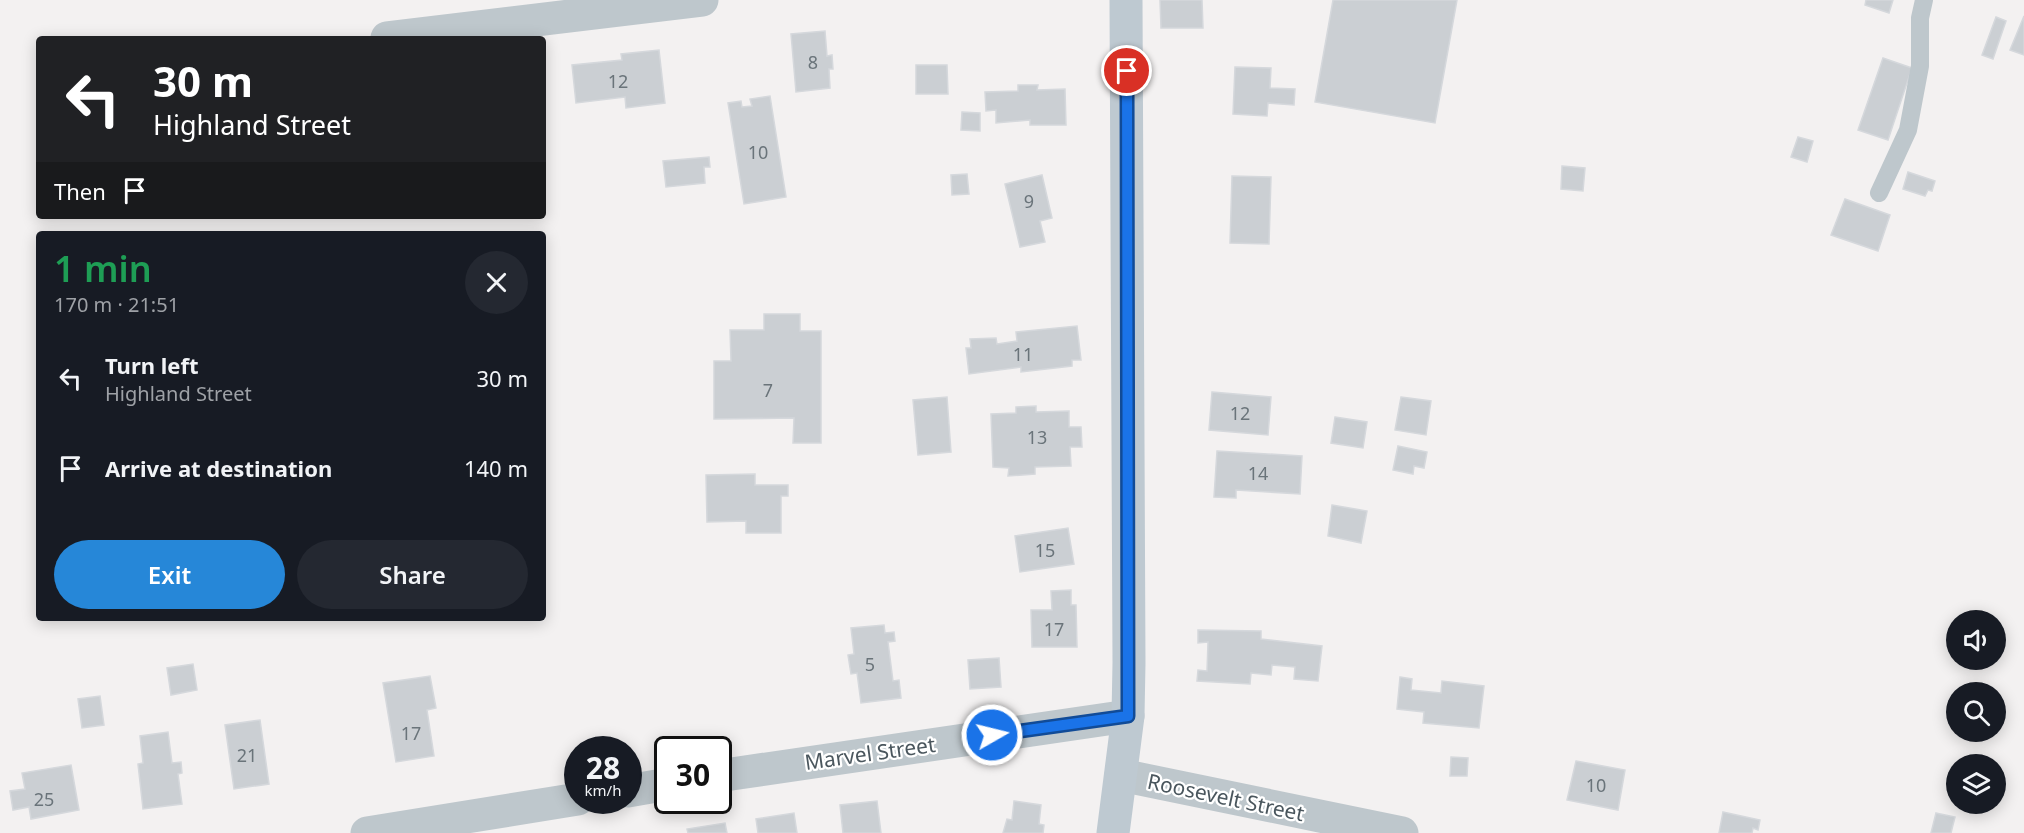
<!DOCTYPE html>
<html lang="en">
<head>
<meta charset="utf-8">
<style>
  :root { --surface:#171b24; --page:#242831; --text:#f1f3f6; --muted:#9ea1a6; --accent:#2687d8 }
  body { margin:0; font-family:"Noto Sans",sans-serif; background:var(--page); color:var(--text); height:100vh; display:flex; flex-direction:column; font-size:22px; white-space:nowrap }
  * { box-sizing:border-box; margin:0 }
  p { font-size:20px; color:var(--muted) }
  .icon { flex:none; width:33px; height:33px; fill:none; stroke:currentColor; stroke-width:2; stroke-linecap:round; stroke-linejoin:round }
  .map { position:relative; flex:1; overflow:hidden }
  .side { position:absolute; left:36px; top:231px; width:510px; height:390px; display:flex; flex-direction:column; background:var(--surface); border-radius:6px; box-shadow:0 3px 15px #0003 }
  .side>* { flex:none }
  .hud { position:absolute; left:36px; top:36px; width:510px; height:183px; border-radius:6px; box-shadow:0 3px 15px #0003; background:#202124; color:#fff; overflow:hidden }
  .tools { position:absolute; left:1946px; top:610px; display:grid; gap:12px }
  .tools a { display:grid; place-items:center; width:60px; height:60px; border-radius:50%; background:var(--surface); box-shadow:0 3px 15px #0003; font-size:30px }
  .speed { position:absolute; left:564px; top:736px; display:flex; gap:12px; font-size:30px; font-weight:700; text-align:center }
  .speed>* { display:grid; place-content:center; width:78px; height:78px; border-radius:50%; background:var(--surface); box-shadow:0 3px 15px #0003; line-height:1 }
  .speed small { font-size:15px; font-weight:400 }
  .speed .limit { border:3px solid #111; border-radius:9px; background:#fff; color:#111 }
  .pin { position:absolute; display:grid; place-items:center; width:51px; height:51px; color:#fff; margin:-26px; border:3px solid #fff; border-radius:50%; box-shadow:0 2px 6px #0007 }
  .me { position:absolute; width:66px; margin:-33px; rotate:82deg; stroke-linejoin:round; filter:drop-shadow(0 0 4px #0008) }
  .turn { display:flex; align-items:center; gap:21px; height:126px; padding:0 18px; font-size:27px }
  .turn .icon { width:78px; height:78px; stroke-width:2.5 }
  .turn b { display:block; font-size:42px; line-height:51px }
  .then { display:flex; align-items:center; height:57px; padding:0 18px; background:#0003; gap:12px; font-size:22px }
  .round { display:grid; place-items:center; flex:none; width:63px; height:63px; border-radius:32px; background:var(--page) }
  .head { display:flex; align-items:center; justify-content:space-between; height:102px; padding:0 18px }
  h1 { font-size:36px; font-weight:600; line-height:45px; color:#1e9e55 }
  .cta { display:flex; gap:12px; margin-top:auto; padding:12px 18px }
  .cta a { flex:1; height:69px; border-radius:36px; background:var(--accent); color:#fff; font-size:24px; font-weight:600; line-height:69px; text-align:center }
  .cta a+a { background:var(--page); color:var(--text) }
  ul { padding:0; list-style:none }
  li { display:flex; align-items:center; gap:18px; height:90px; padding:0 18px }
  li div { flex:1 }
  li b { display:block; font-size:22px }
  li em { font-style:normal }
  .map>svg:first-child { display:block }
</style>
</head>
<body>
<div class="map">
<svg width="2024" height="833" viewBox="0 0 2024 833">
  <rect width="100%" height="100%" fill="#f3f1f1"/>
  <!-- building -->
  <g fill="#cbcfd3" stroke="#d5d8dc" stroke-width="1.5">
    <polygon points="1160,0 1202,0 1203,28 1161,28"/>
    <polygon points="1333,0 1457,0 1435,123 1315,102"/>
    <polygon points="1866,0 1893,0 1889,13 1865,5"/>
    <polygon points="2024,16 2024,55 2010,50"/>
    <polygon points="1996,17 2006,21 1993,59 1982,55"/>
    <polygon points="825,31 827,56 832,55 833,69 829,69 830,88 796,92 791,34"/>
    <polygon points="659,50 665,103 626,108 625,97 576,103 572,65 622,60 621,54"/>
    <polygon points="1883,58 1912,68 1888,140 1858,130"/>
    <polygon points="916,65 947,65 948,94 916,94"/>
    <polygon points="1235,67 1271,68 1270,88 1295,89 1294,105 1268,103 1267,116 1233,114"/>
    <polygon points="1018,85 1038,85 1037,90 1065,89 1066,125 1030,125 1030,120 996,123 996,110 986,111 985,92 1018,91"/>
    <polygon points="770,96 786,197 744,204 728,103 741,101 742,107 752,106 750,99"/>
    <polygon points="962,112 980,113 980,131 961,130"/>
    <polygon points="1798,137 1813,141 1807,162 1791,157"/>
    <polygon points="709,157 710,167 704,167 705,183 666,187 663,161"/>
    <polygon points="1562,166 1585,168 1583,191 1561,189"/>
    <polygon points="1908,172 1935,181 1932,191 1928,190 1925,196 1903,189"/>
    <polygon points="967,174 969,194 952,195 951,175"/>
    <polygon points="1042,175 1052,218 1040,221 1045,242 1020,247 1005,184"/>
    <polygon points="1232,176 1271,177 1269,244 1230,243"/>
    <polygon points="1845,199 1890,215 1878,251 1831,235"/>
    <polygon points="764,314 800,314 800,331 821,331 821,443 793,443 794,418 714,419 714,361 731,361 730,330 764,330"/>
    <polygon points="1077,326 1081,360 1072,360 1072,366 1021,372 1021,367 969,374 966,348 971,348 970,339 996,338 997,344 1017,341 1016,332"/>
    <polygon points="1212,392 1271,397 1268,435 1209,430"/>
    <polygon points="947,397 951,452 918,455 913,400"/>
    <polygon points="1401,397 1431,401 1426,435 1395,430"/>
    <polygon points="1036,406 1036,412 1069,411 1069,427 1081,427 1082,447 1070,447 1071,466 1035,467 1035,474 1008,476 1009,468 993,467 991,414 1016,413 1016,407"/>
    <polygon points="1335,417 1367,422 1363,448 1331,443"/>
    <polygon points="1398,446 1427,452 1424,468 1414,466 1413,474 1393,470"/>
    <polygon points="1217,451 1302,456 1300,494 1236,490 1236,498 1214,497"/>
    <polygon points="755,474 755,485 788,485 788,496 781,496 781,533 746,533 746,521 707,522 706,475"/>
    <polygon points="1332,505 1367,511 1361,543 1328,536"/>
    <polygon points="1068,528 1074,564 1020,572 1015,536"/>
    <polygon points="1071,590 1071,605 1076,605 1077,647 1032,647 1031,610 1052,610 1051,591"/>
    <polygon points="884,625 885,633 894,632 895,641 888,642 893,681 899,680 901,698 861,703 857,673 851,674 848,655 854,654 851,628"/>
    <polygon points="1198,630 1261,631 1261,639 1322,646 1318,681 1294,679 1295,667 1272,665 1271,675 1251,673 1250,684 1197,681 1198,670 1207,671 1208,642 1198,643"/>
    <polygon points="999,658 1001,687 970,689 968,660"/>
    <polygon points="193,664 197,690 171,695 167,668"/>
    <polygon points="430,676 436,708 427,710 434,756 396,762 383,683"/>
    <polygon points="1400,677 1412,679 1411,690 1441,693 1442,681 1484,686 1479,728 1423,723 1424,712 1397,709"/>
    <polygon points="100,696 104,725 82,728 78,699"/>
    <polygon points="260,720 269,784 234,789 225,725"/>
    <polygon points="168,732 172,763 181,762 182,773 178,774 182,804 143,809 138,764 143,763 140,736"/>
    <polygon points="1451,757 1468,758 1467,776 1450,776"/>
    <polygon points="1576,761 1625,770 1618,810 1567,800"/>
    <polygon points="71,765 79,810 31,819 29,807 13,810 10,791 25,789 22,773"/>
    <polygon points="877,801 881,833 843,833 840,805"/>
    <polygon points="1014,801 1041,805 1039,824 1044,825 1043,833 1003,833 1007,819 1012,820"/>
    <polygon points="1723,812 1760,820 1758,830 1753,828 1752,833 1719,833"/>
    <polygon points="794,813 797,833 758,833 756,819"/>
    <polygon points="1936,813 1955,817 1951,833 1931,833"/>
    <polygon points="725,823 727,833 688,833 687,829"/>
  </g>
  <g fill="none" stroke-linecap="round" stroke-linejoin="round">
    <!-- lane -->
    <polyline stroke="#bec7cc" stroke-width="18" points="1879,193 1908,130 1920,66 1920,18 1924,0"/>
    <!-- street -->
    <g stroke="#bec7cc" stroke-width="33">
      <polyline points="387,38 702,0"/>
      <polyline points="1121,775 1402,833"/>
      <polyline points="718,776 1128,716"/>
      <polyline points="628,791 668,784"/>
      <polyline points="367,833 578,799"/>
    </g>
    <!-- secondary -->
    <polyline stroke="#bec9d1" stroke-width="33" points="1113,833 1128,716 1129,663 1126,0"/>
  </g>
  <g fill="none" stroke-linecap="round" stroke-linejoin="round">
    <!-- route casing -->
    <g stroke="#114b97" stroke-width="15">
      <polyline id="route" points="992,735 1128,716 1127,71"/>
    </g>
    <!-- route -->
    <use href="#route" stroke="#1a73e8" stroke-width="10"/>
  </g>
  <g text-anchor="middle" dominant-baseline="central" stroke-width="4.5" stroke-linejoin="round" paint-order="stroke">
    <!-- number labels -->
    <g font-size="18" fill="#6a747a">
      <text x="813" y="62">8</text>
      <text x="618" y="81">12</text>
      <text x="758" y="152">10</text>
      <text x="1029" y="201">9</text>
      <text x="1023" y="354">11</text>
      <text x="768" y="390">7</text>
      <text x="1240" y="413">12</text>
      <text x="1037" y="437">13</text>
      <text x="1258" y="473">14</text>
      <text x="1045" y="550">15</text>
      <text x="1054" y="629">17</text>
      <text x="870" y="664">5</text>
      <text x="411" y="733">17</text>
      <text x="247" y="755">21</text>
      <text x="1596" y="785">10</text>
      <text x="44" y="799">25</text>
    </g>
    <!-- street labels -->
    <g font-size="21" fill="#4a565d" stroke="#fff">
      <text transform="translate(870 753) rotate(-8)">Marvel Street</text>
      <text transform="translate(1226 797) rotate(12)">Roosevelt Street</text>
    </g>
  </g>
</svg>
<div class="tools">
<a><svg class="icon" aria-label="sound" viewBox="0 0 24 24"><path d="M4 9h4l5-4v14l-5-4H4zM17 9q2 3 0 6"/></svg></a>
<a><svg class="icon" aria-label="search" viewBox="0 0 24 24"><circle cx="10" cy="10" r="6"/><path d="M15 15l6 6"/></svg></a>
<a><svg class="icon" aria-label="layers" viewBox="0 0 24 24"><path d="M12 4l9 5-9 5-9-5zM3 14l9 5 9-5"/></svg></a>
</div>
<div class="speed"><div>28<small>km/h</small></div><div class="limit">30</div></div>
<div class="pin" style="left:1127px;top:71px;background:#d93025"><svg class="icon" aria-label="arrive" viewBox="0 0 24 24"><path d="M6 21V4h12l-3 4 3 4H6"/></svg></div>
<svg class="me" style="left:992px;top:735px" viewBox="-20 -20 40 40"><circle r="17" fill="#1a73e8" stroke="#fff" stroke-width="3"/><path d="M0-11L8 9 0 5-8 9z" fill="#fff"/></svg>
<div class="hud">
<div class="turn"><svg class="icon" aria-label="left" viewBox="0 0 24 24"><path d="M17 20v-9H6M10 6l-5 5 5 5"/></svg><div><b>30 m</b>Highland Street</div></div>
<div class="then">Then<svg class="icon" aria-label="arrive" viewBox="0 0 24 24"><path d="M6 21V4h12l-3 4 3 4H6"/></svg></div>
</div>
<section class="side">
<div class="head"><div><h1>1 min</h1><p>170 m · 21:51</p></div><a class="round"><svg class="icon" aria-label="close" viewBox="0 0 24 24"><path d="M6 6l12 12M18 6L6 18"/></svg></a></div>
<ul>
<li><svg class="icon" aria-label="left" viewBox="0 0 24 24"><path d="M17 20v-9H6M10 6l-5 5 5 5"/></svg><div><b>Turn left</b><p>Highland Street</p></div><em>30 m</em></li>
<li><svg class="icon" aria-label="arrive" viewBox="0 0 24 24"><path d="M6 21V4h12l-3 4 3 4H6"/></svg><div><b>Arrive at destination</b></div><em>140 m</em></li>
</ul>
<div class="cta"><a>Exit</a><a>Share</a></div>
</section>
</div>
</body>
</html>
